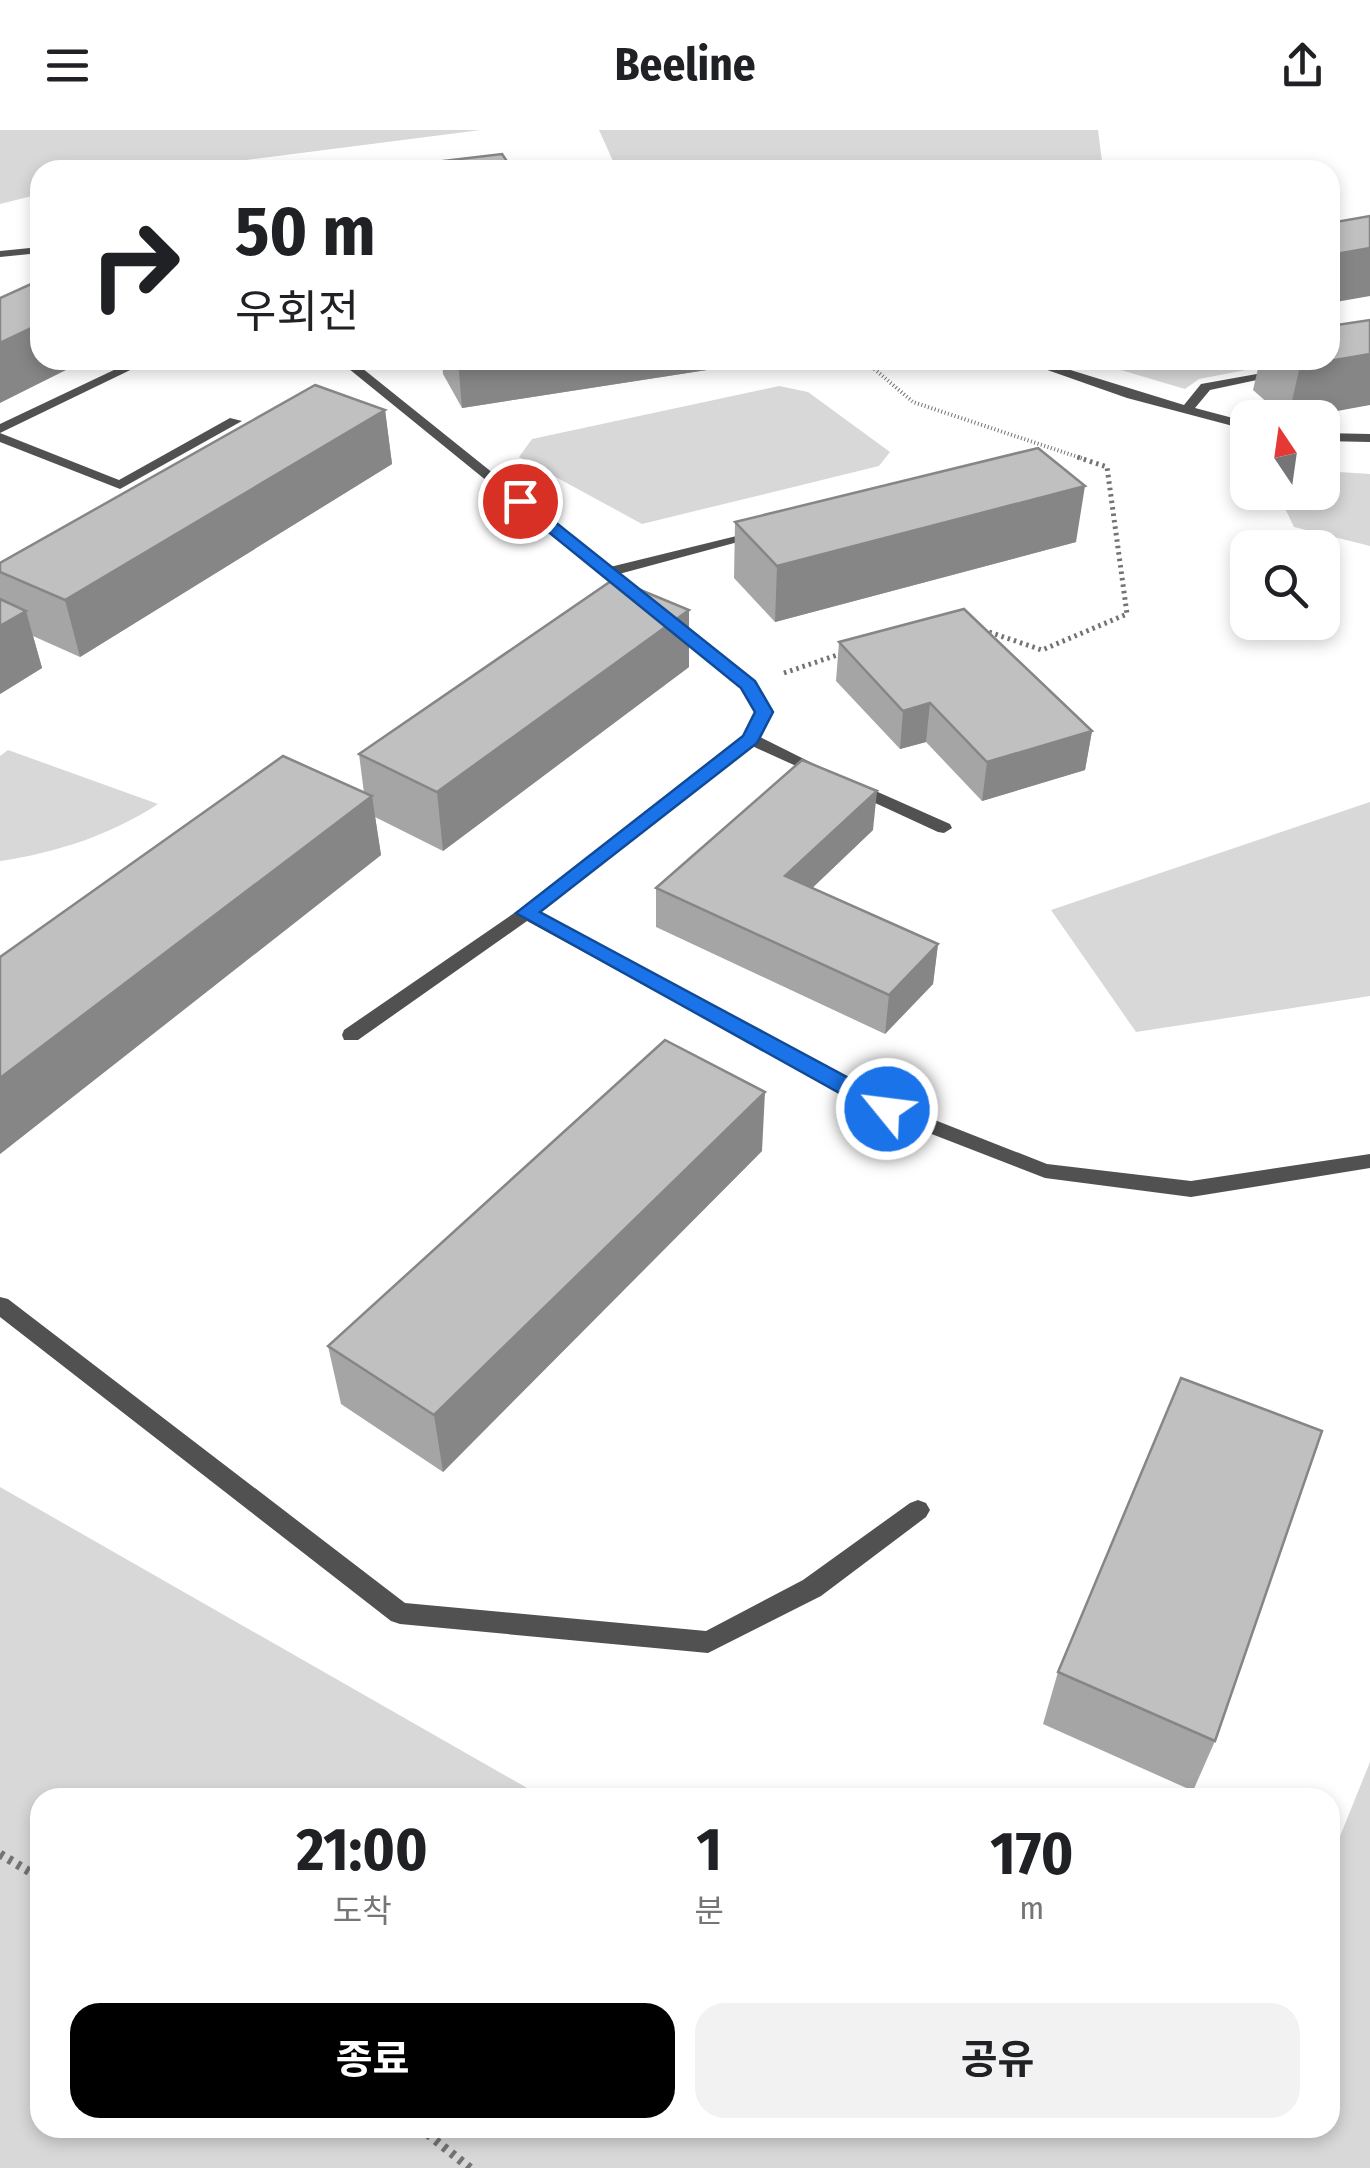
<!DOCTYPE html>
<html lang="ko">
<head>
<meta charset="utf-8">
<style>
  :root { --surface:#fff; --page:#f2f2f2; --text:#202124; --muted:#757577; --accent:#000 }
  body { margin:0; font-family:"Fira Sans Condensed","Noto Sans KR",sans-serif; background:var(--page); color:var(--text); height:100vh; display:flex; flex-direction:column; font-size:38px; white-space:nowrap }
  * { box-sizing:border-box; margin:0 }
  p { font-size:32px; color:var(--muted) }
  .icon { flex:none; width:55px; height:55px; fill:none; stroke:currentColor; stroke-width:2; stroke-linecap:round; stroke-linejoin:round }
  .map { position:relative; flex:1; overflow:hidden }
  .sheet { position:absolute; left:30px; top:1658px; width:1310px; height:350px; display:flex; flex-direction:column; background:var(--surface); border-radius:30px; box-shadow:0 5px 15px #0003 }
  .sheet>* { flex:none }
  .top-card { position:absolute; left:30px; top:30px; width:1310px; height:210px; border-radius:30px; box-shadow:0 5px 15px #0003; background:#fff; color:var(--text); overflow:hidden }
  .needle { width:65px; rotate:347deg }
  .fabs { position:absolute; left:1230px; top:270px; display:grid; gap:20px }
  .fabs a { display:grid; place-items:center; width:110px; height:110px; border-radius:20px; background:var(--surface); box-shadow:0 5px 15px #0003; font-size:50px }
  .pin { position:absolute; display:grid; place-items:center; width:85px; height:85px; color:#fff; margin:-42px; border:5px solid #fff; border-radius:50%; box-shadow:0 2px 10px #0007 }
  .me { position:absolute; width:110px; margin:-55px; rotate:299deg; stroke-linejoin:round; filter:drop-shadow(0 0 8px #0008) }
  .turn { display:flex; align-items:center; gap:35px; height:210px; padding:0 40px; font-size:45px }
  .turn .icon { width:130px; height:130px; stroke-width:2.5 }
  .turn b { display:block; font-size:70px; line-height:85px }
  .eta { display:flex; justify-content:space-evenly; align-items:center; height:170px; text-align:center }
  .eta b { font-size:60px; font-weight:700; line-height:70px }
  .button { display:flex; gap:20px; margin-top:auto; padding:20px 40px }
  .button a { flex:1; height:115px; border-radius:30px; background:var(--accent); color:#fff; font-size:40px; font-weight:700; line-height:115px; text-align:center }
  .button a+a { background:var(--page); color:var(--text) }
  header { display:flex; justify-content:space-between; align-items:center; height:130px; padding:0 40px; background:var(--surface); font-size:45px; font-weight:700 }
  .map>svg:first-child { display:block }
</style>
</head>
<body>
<header><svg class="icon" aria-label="menu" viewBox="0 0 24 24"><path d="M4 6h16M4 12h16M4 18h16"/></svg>Beeline<svg class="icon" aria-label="share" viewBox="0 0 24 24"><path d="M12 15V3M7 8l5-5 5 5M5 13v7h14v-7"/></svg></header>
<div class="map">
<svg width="1370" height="2038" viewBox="0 0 1370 2038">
  <rect width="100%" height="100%" fill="#fff"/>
  <!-- green -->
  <g fill="#d8d8d8">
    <polygon points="0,0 481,0 167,40 40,40 40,64 0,74"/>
    <polygon points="599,0 1098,0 1102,31 1027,40 617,40"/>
    <polygon points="1087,230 1298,230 1199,249 1185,259"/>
    <polygon points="779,256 808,262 890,322 879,336 642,394 519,327 532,309"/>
    <polygon points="1323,341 1370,344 1370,416 1294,397 1278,364 1322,362"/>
    <path d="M8 620 158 674C111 705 55 723 0 731V626Z"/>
    <polygon points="1370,672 1370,866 1136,902 1051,780"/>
    <polygon points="0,1357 543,1667 40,1668 40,1998 1330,1998 1330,1731 1370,1632 1370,2038 0,2038"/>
  </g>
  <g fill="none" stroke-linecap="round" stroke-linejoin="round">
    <!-- path-far2 -->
    <polyline stroke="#737373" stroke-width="4" stroke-dasharray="1 2.5" stroke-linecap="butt" points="870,230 872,237 913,272 1084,329"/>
    <!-- path-far1 -->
    <g stroke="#737373" stroke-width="5" stroke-dasharray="2.5 4" stroke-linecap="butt">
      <polyline points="983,500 1042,520 1127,484 1107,337 1077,327"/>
      <polyline points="784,543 843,523"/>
    </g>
    <!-- path -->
    <g stroke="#737373" stroke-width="9" stroke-dasharray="4 6" stroke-linecap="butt">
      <polyline points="0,1724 40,1748"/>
      <polyline points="420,1998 470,2038"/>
    </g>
    <!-- lane -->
    <g fill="#515151" fill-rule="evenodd">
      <polygon points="40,117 40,123 0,127 0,121"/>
      <polygon points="135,230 151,230 0,303 0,294"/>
      <polygon points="338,230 352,230 610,437 761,400 768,404 619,444 648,469 646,472 636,472"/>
      <polygon points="1019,230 1038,230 1184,275 1201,254 1279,240 1285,244 1210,260 1195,278 1248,292 1248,300 1127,268"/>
      <polygon points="230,288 242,291 120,359 0,312 0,303 119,350"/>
      <polygon points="1322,303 1370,304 1370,312 1322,311"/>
      <polygon points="668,486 755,552 772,582 760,607 830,642 822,647 816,645 752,616 538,782 894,974 1047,1034 1191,1051 1370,1024 1370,1038 1191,1067 1045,1048 880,984 527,791 358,910 344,910 342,905 344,900 520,779 744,606 756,582 743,558 663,493 661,490"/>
      <polygon points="853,651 950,694 952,698 944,703 938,702 847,660 845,656"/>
      <polygon points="0,1167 8,1169 405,1473 706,1501 803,1450 910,1373 918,1370 926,1373 930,1380 926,1387 821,1466 708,1523 400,1494 391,1491 0,1187"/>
    </g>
  </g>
  <!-- wall -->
  <g fill="#a5a5a5">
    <polygon points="442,230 753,230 752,233 462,278 443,244"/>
    <polygon points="1260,230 1330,230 1299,288 1285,288 1253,260"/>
    <polygon points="385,280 392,334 80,527 33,506 42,538 0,564 0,433"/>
    <polygon points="735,392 1076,412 775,492 734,448"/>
    <polygon points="839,512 1092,601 1085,640 982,671 926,612 900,619 836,551"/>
    <polygon points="689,537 443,721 375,687 381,725 0,1024 0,827 364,663 359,624"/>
    <polygon points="873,700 812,758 938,814 933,854 885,904 656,797 656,758"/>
    <polygon points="762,1021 443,1342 341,1274 328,1216"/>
    <polygon points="1058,1542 1215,1611 1193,1661 1043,1594"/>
  </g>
  <!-- shaded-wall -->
  <g fill="#868686">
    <polygon points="1370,118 1370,166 1330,173 1330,125"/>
    <polygon points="40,194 40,230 86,230 0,273 0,213"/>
    <polygon points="1370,224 1370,275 1299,288 1288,288 1300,236"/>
    <polygon points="458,230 753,230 752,233 462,278"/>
    <polygon points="385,280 392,334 80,527 65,470"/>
    <polygon points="1085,356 1076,412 775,492 777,436"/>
    <polygon points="689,480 689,537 443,721 437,662"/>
    <polygon points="26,481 42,538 0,564 0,496"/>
    <polygon points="930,573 926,612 900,619 903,581"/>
    <polygon points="1092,601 1085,640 982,671 987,632"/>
    <polygon points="877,661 873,700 783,786 785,746"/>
    <polygon points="372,666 381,725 0,1024 0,948"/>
    <polygon points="938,814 933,854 885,904 889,865"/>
    <polygon points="765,962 762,1021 443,1342 434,1285"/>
  </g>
  <!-- building -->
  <g fill="#c0c0c0" stroke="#868686" stroke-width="2.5">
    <polygon points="502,24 513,40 367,40"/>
    <polygon points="1370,86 1370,118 1330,125 1330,93"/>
    <polygon points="40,150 40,194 0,213 0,168"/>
    <polygon points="1370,190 1370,224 1300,236 1292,230 1330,230 1330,196"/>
    <polygon points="315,255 385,280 65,470 0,442 0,433"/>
    <polygon points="1038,318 1085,356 777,436 735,392"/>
    <polygon points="614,449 689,480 437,662 359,624"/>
    <polygon points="0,469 26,481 0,496"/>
    <polygon points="964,479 1092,601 987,632 930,573 903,581 839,512"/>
    <polygon points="283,626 372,666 0,948 0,827"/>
    <polygon points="802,630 877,661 785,746 938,814 889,865 656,758"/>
    <polygon points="665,910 765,962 434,1285 328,1216"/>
    <polygon points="1181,1248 1322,1301 1215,1611 1058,1542"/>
  </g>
  <!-- route -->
  <polygon fill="#1a73e8" stroke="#114b97" stroke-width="2.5" points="514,368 525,368 755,551 773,582 757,613 540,782 895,973 898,979 895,985 879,985 516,783 743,606 755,582 741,558 514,374"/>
</svg>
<div class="fabs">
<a><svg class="needle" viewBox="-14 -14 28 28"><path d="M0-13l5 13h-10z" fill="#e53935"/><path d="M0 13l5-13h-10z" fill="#757577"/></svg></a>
<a><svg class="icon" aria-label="search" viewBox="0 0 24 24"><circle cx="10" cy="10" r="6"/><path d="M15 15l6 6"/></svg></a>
</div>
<div class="pin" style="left:520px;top:371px;background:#d93025"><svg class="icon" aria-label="arrive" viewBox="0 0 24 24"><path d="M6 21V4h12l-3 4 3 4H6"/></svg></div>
<svg class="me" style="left:887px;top:979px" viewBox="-20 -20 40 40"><circle r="17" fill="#1a73e8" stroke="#fff" stroke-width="3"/><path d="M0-11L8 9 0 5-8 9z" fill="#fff"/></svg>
<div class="top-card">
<div class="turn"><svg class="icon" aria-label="right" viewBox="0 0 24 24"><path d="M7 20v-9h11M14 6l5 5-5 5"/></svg><div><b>50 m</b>우회전</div></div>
</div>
<section class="sheet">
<div class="eta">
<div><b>21:00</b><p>도착</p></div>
<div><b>1</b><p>분</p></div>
<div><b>170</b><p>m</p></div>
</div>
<div class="button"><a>종료</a><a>공유</a></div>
</section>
</div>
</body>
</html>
